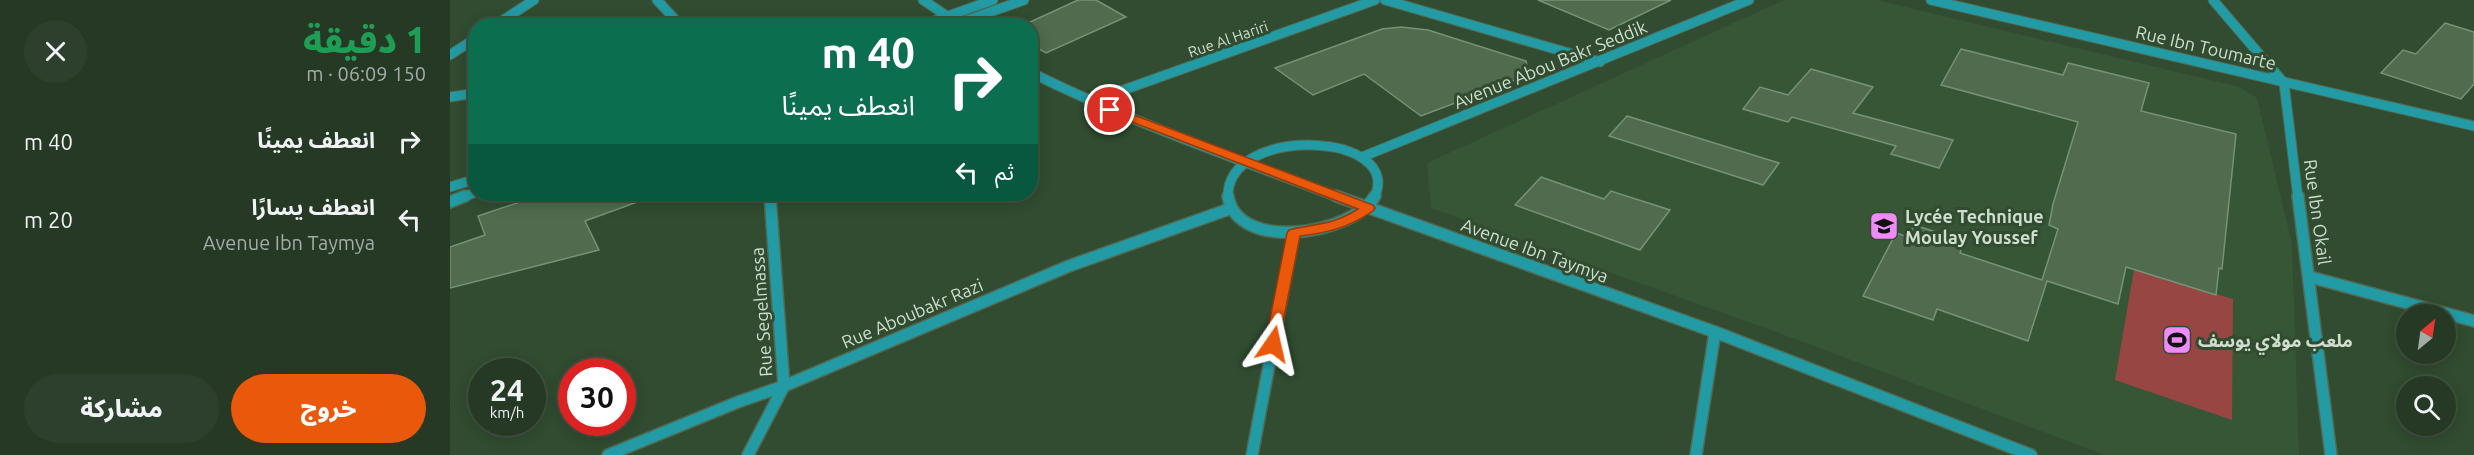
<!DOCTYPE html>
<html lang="ar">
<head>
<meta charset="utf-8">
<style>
  :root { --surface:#253925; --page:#2d402d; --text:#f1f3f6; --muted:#a3aca7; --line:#425342; --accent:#ea580c }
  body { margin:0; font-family:Ubuntu,"Noto Sans Arabic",sans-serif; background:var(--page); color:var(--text); direction:rtl; height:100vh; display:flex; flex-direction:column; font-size:22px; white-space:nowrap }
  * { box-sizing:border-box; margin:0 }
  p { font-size:20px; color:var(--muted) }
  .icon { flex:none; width:33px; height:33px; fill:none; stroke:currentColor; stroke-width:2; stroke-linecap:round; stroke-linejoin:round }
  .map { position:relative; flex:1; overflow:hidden; direction:ltr }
  .details { display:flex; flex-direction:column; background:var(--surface); width:450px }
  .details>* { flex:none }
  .hud { position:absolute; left:18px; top:18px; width:570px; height:183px; border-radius:24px; box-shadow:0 3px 15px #0003,0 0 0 2px var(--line); direction:rtl; background:#0b6e4f; color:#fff; overflow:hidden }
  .needle { width:39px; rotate:29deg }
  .buttons { position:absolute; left:1946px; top:304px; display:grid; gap:12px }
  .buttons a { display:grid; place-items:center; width:60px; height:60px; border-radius:50%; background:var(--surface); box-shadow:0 3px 15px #0003,0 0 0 2px var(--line); font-size:30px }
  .speed { position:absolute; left:18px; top:358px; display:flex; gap:12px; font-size:30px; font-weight:700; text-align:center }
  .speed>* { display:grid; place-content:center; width:78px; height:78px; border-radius:50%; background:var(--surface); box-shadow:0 3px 15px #0003,0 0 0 2px var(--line); line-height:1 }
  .speed small { font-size:15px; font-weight:400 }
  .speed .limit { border:9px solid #d22; background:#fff; color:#111 }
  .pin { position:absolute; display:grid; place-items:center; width:51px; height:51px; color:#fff; margin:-26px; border:3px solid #fff; border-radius:50%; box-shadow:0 2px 6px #0007 }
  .me { position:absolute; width:66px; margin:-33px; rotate:11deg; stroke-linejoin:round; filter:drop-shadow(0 0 4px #0008) }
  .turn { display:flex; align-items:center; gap:21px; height:126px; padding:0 24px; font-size:27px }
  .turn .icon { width:78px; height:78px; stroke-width:2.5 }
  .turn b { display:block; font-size:42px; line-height:51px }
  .then { display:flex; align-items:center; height:57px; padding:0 24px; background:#0003; gap:12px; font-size:22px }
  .round { display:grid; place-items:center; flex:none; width:63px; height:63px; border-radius:32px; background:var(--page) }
  .headline { display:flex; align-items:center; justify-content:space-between; height:102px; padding:0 24px }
  h1 { font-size:36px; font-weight:800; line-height:45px; color:#1e9e55 }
  .cta { display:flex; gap:12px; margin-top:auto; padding:12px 24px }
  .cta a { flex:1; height:69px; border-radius:36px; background:var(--accent); color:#fff; font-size:24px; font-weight:800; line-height:69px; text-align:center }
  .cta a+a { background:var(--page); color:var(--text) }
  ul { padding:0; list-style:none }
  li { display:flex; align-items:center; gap:18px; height:78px; padding:0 24px }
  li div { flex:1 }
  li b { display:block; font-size:22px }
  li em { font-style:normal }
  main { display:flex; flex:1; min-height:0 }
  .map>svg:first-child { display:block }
</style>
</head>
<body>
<main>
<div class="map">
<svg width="2024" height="455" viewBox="0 0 2024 455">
  <rect width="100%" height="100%" fill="#314c31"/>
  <!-- built -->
  <polygon fill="#365635" points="1334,0 1427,0 1790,87 1807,98 1842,244 1849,455 1655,455 1337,336 981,208 977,163"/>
  <!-- green -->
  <polygon fill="#984643" points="1684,270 1783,299 1782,420 1665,380"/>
  <!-- building -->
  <g fill="#506b4e" stroke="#769375" stroke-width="1.5">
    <polygon points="628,0 646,0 676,17 596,53 580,44 580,22"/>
    <polygon points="1088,0 1221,0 1159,30"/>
    <polygon points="1995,23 2024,32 2024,84 2011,99 1931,73 1953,50 1966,54"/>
    <polygon points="951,27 978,30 1076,61 1079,75 971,116 914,74 863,95 825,68 932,29"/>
    <polygon points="1511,49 1613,75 1618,63 1699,83 1691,111 1786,134 1772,269 1769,268 1766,295 1676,267 1668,304 1597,281 1578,341 1487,309 1483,320 1413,296 1446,233 1458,237 1464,225 1514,241 1510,253 1592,280 1608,229 1599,225 1603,204 1628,122 1491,85"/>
    <polygon points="1361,69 1423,87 1403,113 1503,140 1489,168 1441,154 1446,146 1342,117 1338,122 1293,109 1310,87 1338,95"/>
    <polygon points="1177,116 1274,146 1329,163 1313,185 1159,136"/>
    <polygon points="1091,177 1154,199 1161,191 1220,210 1190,250 1065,205"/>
    <polygon points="94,194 204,194 204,196 135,221 149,250 0,288 0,247 35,235 28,216"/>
  </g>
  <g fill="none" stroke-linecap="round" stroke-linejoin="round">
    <!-- minor-far1 casing -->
    <g stroke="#516950" stroke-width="11">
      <g id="minor-far1">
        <polyline points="207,0 231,26"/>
        <polyline points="473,0 500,18"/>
        <polyline points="935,0 1150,62"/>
        <polyline points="1481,0 2024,126"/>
        <polyline points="1763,0 1834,83 1848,198"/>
        <polyline points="44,26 84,0"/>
        <polyline points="470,26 543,0"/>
        <polyline points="501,26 574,0"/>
        <polyline points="0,55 26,38"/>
        <path d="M580 72C680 122 786 158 890 198"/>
        <polyline points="0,97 26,93"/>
        <polyline points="640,102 925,0"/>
        <polyline points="912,157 1299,0"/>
        <polyline points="0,187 26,179"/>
        <polyline points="320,194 320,198"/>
        <polyline points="11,198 26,192"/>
        <path d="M778 198C775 123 957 132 924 198"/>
      </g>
    </g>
    <!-- minor casing -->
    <g stroke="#516950" stroke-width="14">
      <g id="minor">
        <path d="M778 196C787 253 903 235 925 196"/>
        <polyline points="886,196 1265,332 1581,455"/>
        <polyline points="1848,196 1881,455"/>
        <polyline points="0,202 15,196"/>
        <polyline points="1860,277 2024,321"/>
        <polyline points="158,455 288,402 334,386 619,266 782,208"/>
        <polyline points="298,455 334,386 320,196"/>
        <polyline points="802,455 844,233"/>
        <polyline points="1246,455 1265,332"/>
      </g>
    </g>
    <!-- minor-far1 -->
    <use href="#minor-far1" stroke="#229ba5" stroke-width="9"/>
    <!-- minor -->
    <use href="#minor" stroke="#229ba5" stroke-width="11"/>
  </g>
  <!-- route -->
  <path fill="#ea580c" stroke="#983908" stroke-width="1.5" d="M660 106 923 205 925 208 923 211C899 227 878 233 850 236L828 348H817L815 344 837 233 839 230C867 223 881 226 908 209L656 112V107Z"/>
  <!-- icons -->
  <defs>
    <g id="university-square" transform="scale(1.5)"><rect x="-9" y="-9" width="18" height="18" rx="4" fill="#ee8bf8" stroke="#314c31"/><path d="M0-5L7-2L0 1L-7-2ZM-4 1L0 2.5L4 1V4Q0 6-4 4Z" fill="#111"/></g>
    <g id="stadium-square" transform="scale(1.5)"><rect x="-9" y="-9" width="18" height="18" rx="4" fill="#ee8bf8" stroke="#314c31"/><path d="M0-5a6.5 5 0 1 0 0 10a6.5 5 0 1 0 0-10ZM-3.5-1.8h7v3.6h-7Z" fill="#111"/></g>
  </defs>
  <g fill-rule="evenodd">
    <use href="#university-square" x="1434" y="226"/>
    <use href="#stadium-square" x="1727" y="340"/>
  </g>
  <g text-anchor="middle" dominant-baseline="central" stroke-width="6" stroke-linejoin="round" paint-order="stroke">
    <!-- far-street labels -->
    <g font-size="15" fill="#cfdece" stroke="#314c31">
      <text transform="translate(778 39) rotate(-19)">Rue Al Hariri</text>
    </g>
    <!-- street labels -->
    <g font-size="18" fill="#cfdece" stroke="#314c31">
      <text transform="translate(1756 47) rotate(13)">Rue Ibn Toumarte</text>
      <text transform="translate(1100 64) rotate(-22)">Avenue Abou Bakr Seddik</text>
      <text transform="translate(1868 212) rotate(82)">Rue Ibn Okail</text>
      <text transform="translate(1085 250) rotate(20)">Avenue Ibn Taymya</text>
      <text transform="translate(311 312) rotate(-94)">Rue Segelmassa</text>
      <text transform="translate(462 313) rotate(-23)">Rue Aboubakr Razi</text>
    </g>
    <!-- poi labels -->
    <g font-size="18" font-weight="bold" fill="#cfdece" stroke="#314c31" text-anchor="start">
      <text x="1455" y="216">Lycée Technique<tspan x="1455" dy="21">Moulay Youssef</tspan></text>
      <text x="1748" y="340">ملعب مولاي يوسف</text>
    </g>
  </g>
</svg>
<div class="buttons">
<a><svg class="needle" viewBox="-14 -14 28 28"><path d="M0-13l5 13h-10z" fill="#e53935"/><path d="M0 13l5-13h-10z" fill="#a3aca7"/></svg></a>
<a><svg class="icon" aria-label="search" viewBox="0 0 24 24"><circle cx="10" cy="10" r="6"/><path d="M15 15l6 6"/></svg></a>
</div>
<div class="speed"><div>24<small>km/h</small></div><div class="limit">30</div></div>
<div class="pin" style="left:660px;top:110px;background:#d93025"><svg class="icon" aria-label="arrive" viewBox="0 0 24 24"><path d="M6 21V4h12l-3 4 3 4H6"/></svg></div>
<svg class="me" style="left:823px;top:344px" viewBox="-20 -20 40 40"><path d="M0-17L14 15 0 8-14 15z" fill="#ea580c" stroke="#fff" stroke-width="4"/></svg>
<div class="hud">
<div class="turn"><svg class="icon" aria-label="right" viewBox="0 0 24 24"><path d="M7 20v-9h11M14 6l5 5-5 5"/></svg><div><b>40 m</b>انعطف يمينًا</div></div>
<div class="then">ثم<svg class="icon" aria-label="left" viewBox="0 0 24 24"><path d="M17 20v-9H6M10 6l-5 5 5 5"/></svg></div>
</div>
</div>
<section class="details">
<div class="headline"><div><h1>1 دقيقة</h1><p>150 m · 06:09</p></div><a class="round"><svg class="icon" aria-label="close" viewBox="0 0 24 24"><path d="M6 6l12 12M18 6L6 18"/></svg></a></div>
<ul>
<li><svg class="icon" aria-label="right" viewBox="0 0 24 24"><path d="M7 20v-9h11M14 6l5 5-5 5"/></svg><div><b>انعطف يمينًا</b></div><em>40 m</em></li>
<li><svg class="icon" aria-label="left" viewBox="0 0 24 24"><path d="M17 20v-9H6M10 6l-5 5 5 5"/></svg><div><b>انعطف يسارًا</b><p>Avenue Ibn Taymya</p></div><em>20 m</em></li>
</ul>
<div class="cta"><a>خروج</a><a>مشاركة</a></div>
</section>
</main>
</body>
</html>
